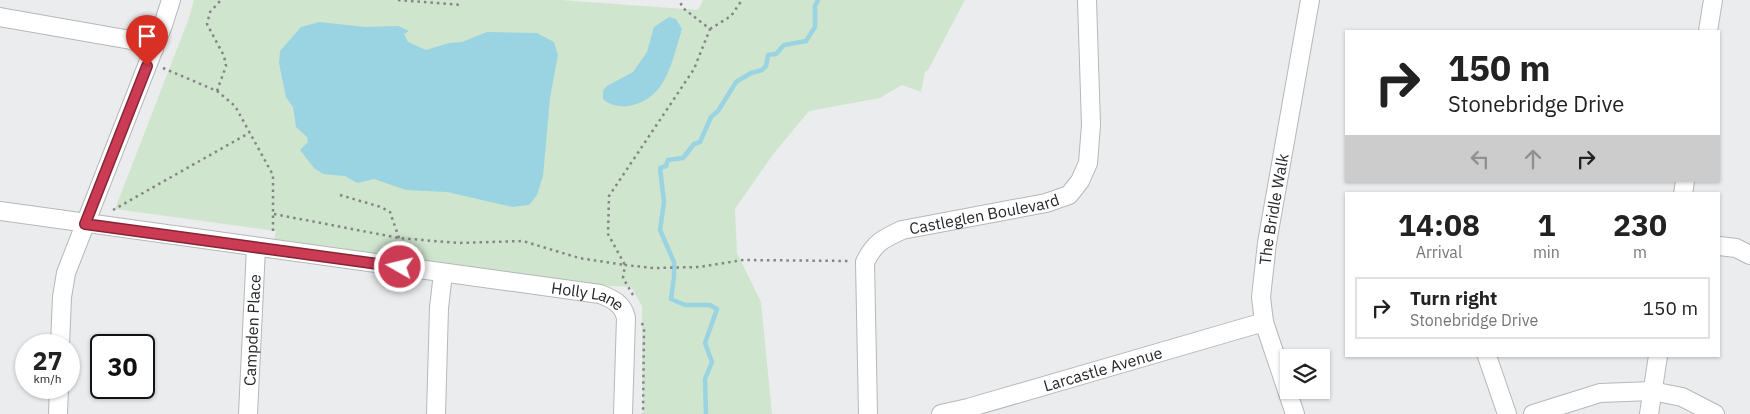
<!DOCTYPE html>
<html lang="en">
<head>
<meta charset="utf-8">
<style>
  :root { --surface:#fff; --page:#f2f2f2; --text:#222; --muted:#767676; --line:#e0e0e0 }
  body { margin:0; font-family:"IBM Plex Sans",sans-serif; background:var(--page); color:var(--text); height:100vh; display:flex; flex-direction:column; font-size:19px; white-space:nowrap }
  * { box-sizing:border-box; margin:0 }
  p { font-size:16px; color:var(--muted) }
  .icon { flex:none; width:28px; height:28px; fill:none; stroke:currentColor; stroke-width:2; stroke-linecap:round; stroke-linejoin:round }
  .map { position:relative; flex:1; overflow:hidden }
  .details { position:absolute; left:1345px; top:192px; width:375px; height:165px; display:flex; flex-direction:column; background:var(--surface); border-radius:0px; box-shadow:0 1px 4px #0004 }
  .details>* { flex:none }
  .hud { position:absolute; left:1345px; top:30px; width:375px; height:152px; border-radius:0px; box-shadow:0 1px 4px #0004; background:#fff; color:var(--text); overflow:hidden }
  .buttons { position:absolute; left:1280px; top:349px; display:grid; gap:10px }
  .buttons a { display:grid; place-items:center; width:50px; height:50px; border-radius:0px; background:var(--surface); box-shadow:0 1px 4px #0004; font-size:25px }
  .speed { position:absolute; left:15px; top:334px; display:flex; gap:10px; font-size:25px; font-weight:700; text-align:center }
  .speed>* { display:grid; place-content:center; width:65px; height:65px; border-radius:50%; background:var(--surface); box-shadow:0 1px 4px #0004; line-height:1 }
  .speed small { font-size:12px; font-weight:400 }
  .speed .limit { border:2px solid #111; border-radius:8px; background:#fff; color:#111 }
  .pin { position:absolute; display:grid; place-items:center; width:42px; height:42px; color:#fff; margin:-51px -21px; border-radius:50% 50% 50% 0; rotate:-45deg; box-shadow:0 0 5px #0007 }
  .pin .icon { rotate:45deg }
  .me { position:absolute; width:55px; margin:-28px; rotate:278deg; stroke-linejoin:round; filter:drop-shadow(0 0 4px #0008) }
  .turn { display:flex; align-items:center; gap:18px; height:105px; padding:0 20px; font-size:22px }
  .turn .icon { width:65px; height:65px; stroke-width:2.5 }
  .turn b { display:block; font-size:35px; line-height:42px }
  .lanes { display:flex; align-items:center; height:48px; padding:0 20px; background:#0003; justify-content:center; gap:25px; direction:ltr }
  .lanes .off { opacity:.35 }
  .eta { display:flex; justify-content:space-evenly; align-items:center; height:85px; text-align:center }
  .eta b { font-size:30px; font-weight:700; line-height:35px }
  ul { padding:0; list-style:none }
  li { display:flex; align-items:center; gap:15px; height:62px; margin:0 10px 8px; padding:0 10px; border:2px solid var(--line); border-radius:0px }
  li div { flex:1 }
  li b { display:block; font-size:19px }
  li em { font-style:normal }
  .map>svg:first-child { display:block }
</style>
</head>
<body>
<div class="map">
<svg width="1750" height="414" viewBox="0 0 1750 414">
  <rect width="100%" height="100%" fill="#ebeced"/>
  <!-- green -->
  <polygon fill="#cfe5cd" points="194,0 561,0 698,10 703,0 965,0 928,70 925,72 921,92 902,85 880,98 809,111 774,153 735,209 737,253 761,302 772,414 643,414 642,306 631,287 594,285 274,241 276,231 115,209 189,18"/>
  <!-- water -->
  <g fill="#9ad4e2">
    <path d="M669 17 676 19 682 29C672 60 667 100 628 106 619 107 609 105 603 99V91L607 86 633 72 647 52 654 27Z"/>
    <polygon points="319,22 365,27 398,26 409,31 404,34 408,42 426,50 449,43 462,42 487,32 537,33 554,42 558,55 550,98 543,176 537,195 529,205 512,207 447,192 406,190 374,179 357,183 345,176 323,174 314,168 300,150 308,142 307,137 296,127 293,107 286,97 279,63 280,51 301,27"/>
  </g>
  <g fill="none" stroke-linecap="round" stroke-linejoin="round">
    <!-- stream -->
    <polyline stroke="#9ad4e2" stroke-width="4.5" points="706,414 705,379 712,362 705,343 717,309 710,305 685,305 671,299 674,277 674,262 660,230 664,202 660,168 666,166 668,160 683,158 694,144 700,142 711,117 718,111 736,82 751,73 762,70 766,66 768,55 776,54 784,45 806,41 815,27 815,6 818,0"/>
    <!-- minor casing -->
    <g stroke="#b6b7b8" stroke-width="20">
      <g id="minor">
        <polyline points="0,17 131,40 154,49"/>
        <polyline points="1708,31 1713,0"/>
        <polyline points="1683,194 1685,181"/>
        <path id="s1" d="M0 211 600 294C613 299 623 304 626 318L623 414"/>
        <polyline points="1719,246 1736,248 1750,255"/>
        <polyline points="60,345 62,297 66,273 163,25 171,0"/>
        <polyline points="1487,356 1507,414"/>
        <polyline points="58,414 59,388"/>
        <path id="s2" d="M248 414 256 248"/>
        <polyline points="436,414 439,308 443,273"/>
        <path id="s3" d="M868 414 865 262C875 242 883 239 902 230L1046 203 1069 195 1080 181 1088 163 1091 125 1087 0"/>
        <path id="s4" d="M941 414 968 408 1264 322"/>
        <path id="s5" d="M1295 414 1264 322 1261 297 1267 243 1310 0"/>
        <polyline points="1533,414 1600,393 1652,391 1682,397 1715,414"/>
        <polyline points="1649,414 1658,356"/>
      </g>
    </g>
    <!-- path -->
    <g stroke="#858586" stroke-width="2.5" stroke-dasharray="2.5 4" stroke-linecap="butt">
      <polyline points="398,0 462,5"/>
      <polyline points="710,29 731,16 742,0"/>
      <polyline points="163,68 217,91 235,106 273,175 273,232"/>
      <polyline points="217,91 226,66 224,56 207,24 210,12 221,0"/>
      <polyline points="340,195 381,207 390,212 399,238"/>
      <polyline points="113,210 249,133"/>
      <polyline points="274,214 399,238 458,243 523,241 579,258 625,265 608,234 609,196 694,69 710,29 683,8 679,0"/>
      <polyline points="633,295 623,278 625,265 654,268 699,267 743,260 849,261"/>
      <polyline points="642,323 644,329 643,414"/>
    </g>
    <!-- minor -->
    <use href="#minor" stroke="#fff" stroke-width="18"/>
  </g>
  <g fill="none" stroke-linecap="round" stroke-linejoin="round">
    <!-- route casing -->
    <g stroke="#842637" stroke-width="12">
      <polyline id="route" points="147,66 85,224 400,267"/>
    </g>
    <!-- route -->
    <use href="#route" stroke="#cb3b54" stroke-width="9"/>
  </g>
  <g text-anchor="middle" dominant-baseline="central" stroke-width="4" stroke-linejoin="round" paint-order="stroke">
    <!-- street labels -->
    <g font-size="16" fill="#272727" stroke="#ebeced">
      <text stroke="none"><textPath href="#s5" startOffset="211">The Bridle Walk</textPath></text>
      <text stroke="none"><textPath href="#s3" startOffset="286">Castleglen Boulevard</textPath></text>
      <text stroke="none"><textPath href="#s1" startOffset="594">Holly Lane</textPath></text>
      <text stroke="none"><textPath href="#s2" startOffset="84">Campden Place</textPath></text>
      <text stroke="none"><textPath href="#s4" startOffset="168">Larcastle Avenue</textPath></text>
    </g>
  </g>
</svg>
<div class="buttons">
<a><svg class="icon" aria-label="layers" viewBox="0 0 24 24"><path d="M12 4l9 5-9 5-9-5zM3 14l9 5 9-5"/></svg></a>
</div>
<div class="speed"><div>27<small>km/h</small></div><div class="limit">30</div></div>
<div class="pin" style="left:147px;top:66px;background:#d93025"><svg class="icon" aria-label="arrive" viewBox="0 0 24 24"><path d="M6 21V4h12l-3 4 3 4H6"/></svg></div>
<svg class="me" style="left:400px;top:267px" viewBox="-20 -20 40 40"><circle r="17" fill="#cb3b54" stroke="#fff" stroke-width="3"/><path d="M0-11L8 9 0 5-8 9z" fill="#fff"/></svg>
<div class="hud">
<div class="turn"><svg class="icon" aria-label="right" viewBox="0 0 24 24"><path d="M7 20v-9h11M14 6l5 5-5 5"/></svg><div><b>150 m</b>Stonebridge Drive</div></div>
<div class="lanes"><svg class="icon off" aria-label="left" viewBox="0 0 24 24"><path d="M17 20v-9H6M10 6l-5 5 5 5"/></svg><svg class="icon off" aria-label="ahead" viewBox="0 0 24 24"><path d="M12 20V5M6 11l6-6 6 6"/></svg><svg class="icon" aria-label="right" viewBox="0 0 24 24"><path d="M7 20v-9h11M14 6l5 5-5 5"/></svg></div>
</div>
<section class="details">
<div class="eta">
<div><b>14:08</b><p>Arrival</p></div>
<div><b>1</b><p>min</p></div>
<div><b>230</b><p>m</p></div>
</div>
<ul>
<li><svg class="icon" aria-label="right" viewBox="0 0 24 24"><path d="M7 20v-9h11M14 6l5 5-5 5"/></svg><div><b>Turn right</b><p>Stonebridge Drive</p></div><em>150 m</em></li>
</ul>
</section>
</div>
</body>
</html>
